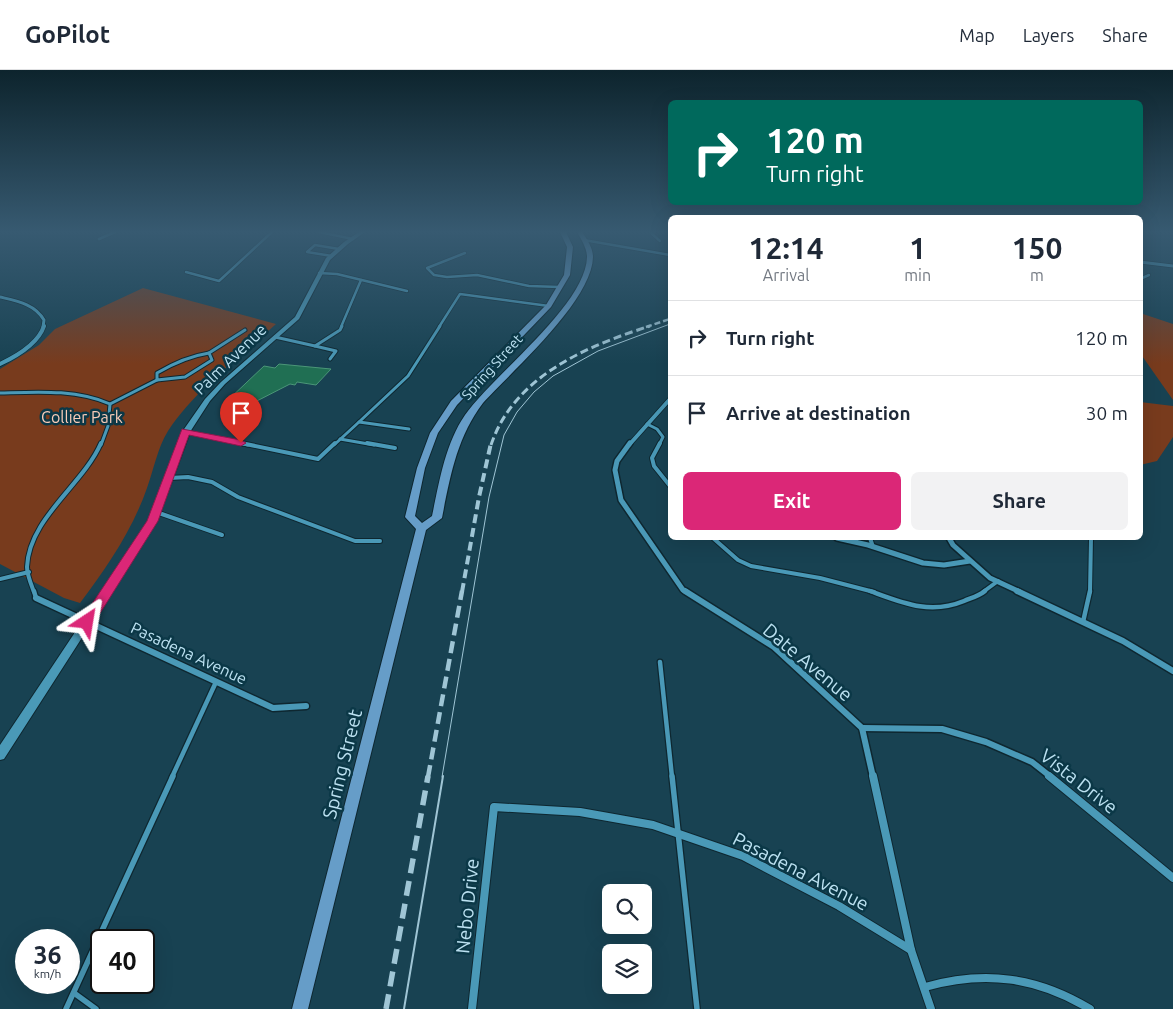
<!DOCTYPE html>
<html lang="en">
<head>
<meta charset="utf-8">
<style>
  :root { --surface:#fff; --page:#f2f2f3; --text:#1f2937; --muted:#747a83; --line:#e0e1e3; --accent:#db2777 }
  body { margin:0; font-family:Ubuntu,sans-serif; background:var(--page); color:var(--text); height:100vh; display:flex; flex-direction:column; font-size:19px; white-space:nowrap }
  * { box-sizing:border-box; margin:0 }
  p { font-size:16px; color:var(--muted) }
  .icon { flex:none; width:28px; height:28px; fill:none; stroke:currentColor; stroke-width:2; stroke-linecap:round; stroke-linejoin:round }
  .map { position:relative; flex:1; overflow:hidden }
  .panel { position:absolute; left:668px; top:145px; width:475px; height:325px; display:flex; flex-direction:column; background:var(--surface); border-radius:8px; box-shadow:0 5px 20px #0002 }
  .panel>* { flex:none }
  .guide { position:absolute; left:668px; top:30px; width:475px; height:105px; border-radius:8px; box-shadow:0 5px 20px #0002; background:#00695c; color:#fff; overflow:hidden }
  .fabs { position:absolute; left:602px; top:814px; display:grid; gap:10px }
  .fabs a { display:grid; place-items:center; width:50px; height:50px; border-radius:8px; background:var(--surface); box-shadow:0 5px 20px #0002; font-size:25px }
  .speed { position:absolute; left:15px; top:859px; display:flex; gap:10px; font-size:25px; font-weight:700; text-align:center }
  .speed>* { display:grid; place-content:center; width:65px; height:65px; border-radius:50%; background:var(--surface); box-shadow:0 5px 20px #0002; line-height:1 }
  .speed small { font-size:12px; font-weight:400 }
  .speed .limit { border:2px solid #111; border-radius:8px; background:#fff; color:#111 }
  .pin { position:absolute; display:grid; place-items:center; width:42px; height:42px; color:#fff; margin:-51px -21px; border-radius:50% 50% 50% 0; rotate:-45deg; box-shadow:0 0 5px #0007 }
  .pin .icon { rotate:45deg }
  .me { position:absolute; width:55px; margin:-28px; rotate:33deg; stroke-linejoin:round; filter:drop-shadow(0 0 4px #0008) }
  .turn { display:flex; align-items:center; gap:18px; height:105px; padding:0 15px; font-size:22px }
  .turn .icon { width:65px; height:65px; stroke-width:2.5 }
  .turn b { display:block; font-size:35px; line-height:42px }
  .eta { display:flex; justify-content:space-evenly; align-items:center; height:85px; text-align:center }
  .eta b { font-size:30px; font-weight:600; line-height:35px }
  .cta { display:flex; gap:10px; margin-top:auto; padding:10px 15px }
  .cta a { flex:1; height:58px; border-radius:8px; background:var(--accent); color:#fff; font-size:20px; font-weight:600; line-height:58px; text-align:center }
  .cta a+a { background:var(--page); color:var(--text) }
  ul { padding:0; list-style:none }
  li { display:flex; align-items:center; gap:15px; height:75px; padding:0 15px; border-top:1px solid var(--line) }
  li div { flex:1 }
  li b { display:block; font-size:19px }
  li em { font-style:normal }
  header { display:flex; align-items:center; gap:30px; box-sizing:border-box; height:70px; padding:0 25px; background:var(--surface); border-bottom:1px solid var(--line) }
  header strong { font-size:24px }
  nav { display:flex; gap:28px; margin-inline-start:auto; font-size:18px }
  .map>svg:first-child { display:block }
</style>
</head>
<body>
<header>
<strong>GoPilot</strong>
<nav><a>Map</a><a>Layers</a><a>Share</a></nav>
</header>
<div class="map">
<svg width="1173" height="939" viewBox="0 0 1173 939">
  <rect width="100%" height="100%" fill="#184252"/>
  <!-- green -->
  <g fill="#783b1d">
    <path d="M143 218 276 254C239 288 196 319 168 361 157 379 154 399 147 418 132 461 107 497 80 533L64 528 0 494V299L39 275 55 259Z"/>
    <polygon points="1140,243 1173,254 1173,330 1140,283"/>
    <polygon points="1140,332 1173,336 1173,367 1157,391 1140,395"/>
  </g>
  <!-- building -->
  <polygon fill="#206f53" stroke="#4b9678" points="279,294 331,299 316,315 297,312 295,315 290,314 251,334 227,331 264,296 275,298"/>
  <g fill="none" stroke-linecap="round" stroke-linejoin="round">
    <!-- service-far4 casing -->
    <g stroke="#0e2730" stroke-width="4">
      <g id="service-far4">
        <polyline points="319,162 353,169"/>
        <polyline points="650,162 660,171"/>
        <polyline points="465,183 427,198 434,205 447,207 477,205 529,216 560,217"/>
        <polyline points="332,186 307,182 315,175 339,179"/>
        <polyline points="186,202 219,211 272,162"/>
        <polyline points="319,203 337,204 407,221"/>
        <polyline points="1140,209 1149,205"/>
        <polyline points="341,257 361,210"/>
        <polyline points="439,257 460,224 549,236"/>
      </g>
    </g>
    <!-- service-far3 casing -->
    <g stroke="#0e2730" stroke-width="5">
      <g id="service-far3">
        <polyline points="275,267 315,276"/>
        <polyline points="209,283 245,260"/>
        <path d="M209 283 212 290 185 307 157 310V303C174 293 190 286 209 283Z"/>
        <polyline points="330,289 336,281 315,276 340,260 342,256"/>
        <path d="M0 323C36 322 76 319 110 334L108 356 101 375"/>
        <polyline points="110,334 157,310"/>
        <polyline points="647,354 657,359 663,367 659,375"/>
        <polyline points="409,359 359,352 408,306 440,256"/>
        <polyline points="186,362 248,375"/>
        <polyline points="340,369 374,375"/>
        <polyline points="334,375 359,352"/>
      </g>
    </g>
    <!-- service-far2 casing -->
    <g stroke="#0e2730" stroke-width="6">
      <g id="service-far2">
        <polyline points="241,373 318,389 335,373"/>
        <polyline points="367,373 395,378"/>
        <polyline points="660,373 652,388 654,396 670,416"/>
        <polyline points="169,408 188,407 212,412 238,427 355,471 380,471"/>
        <polyline points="156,442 222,465"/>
        <polyline points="713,468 738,490 751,496 820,508 874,522"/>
        <polyline points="870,468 873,477"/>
        <polyline points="0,509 29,502"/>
        <path d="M34 522C31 514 27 505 27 497 29 448 83 415 101 373"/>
        <polyline points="983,522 998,511"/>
        <polyline points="1090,522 1091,468"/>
      </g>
    </g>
    <!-- service-far1 casing -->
    <g stroke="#0e2730" stroke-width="7">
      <g id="service-far1">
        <polyline points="34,521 36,528"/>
        <path d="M870 521C903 533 930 545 964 531 971 528 979 526 985 521"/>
        <polyline points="1083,552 1090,521"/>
        <polyline points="660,592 672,707"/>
        <polyline points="172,707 216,612"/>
      </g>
    </g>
    <!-- service casing -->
    <g stroke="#0e2730" stroke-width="8">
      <g id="service">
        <polyline points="672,706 697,939"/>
        <polyline points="74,923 96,939"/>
        <polyline points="66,939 173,706"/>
      </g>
    </g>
    <!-- pedestrian casing -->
    <g stroke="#0e2730" stroke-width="4">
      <polyline id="pedestrian" points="584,170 670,185"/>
    </g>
    <!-- minor-far4 casing -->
    <g stroke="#0e2730" stroke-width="4.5">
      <g id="minor-far4">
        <polyline points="99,169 115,162"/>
        <polyline points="1140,192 1173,196"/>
        <path d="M0 227C17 231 35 234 44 250L43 257"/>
      </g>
    </g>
    <!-- minor-far3 casing -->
    <g stroke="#0e2730" stroke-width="5.5">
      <g id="minor-far3">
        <path d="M0 294C17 286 38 274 44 256"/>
        <polyline points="629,375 670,329"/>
      </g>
    </g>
    <!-- minor-far2 casing -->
    <g stroke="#0e2730" stroke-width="8">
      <g id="minor-far2">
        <polyline points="630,373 617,391 615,400 621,430 683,520 687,522"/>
        <polyline points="837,468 868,475 923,493 944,495 970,491"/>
        <polyline points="949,468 953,475 990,508 1020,522"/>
      </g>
    </g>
    <!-- minor-far1 casing -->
    <g stroke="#0e2730" stroke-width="9">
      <g id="minor-far1">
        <polyline points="685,521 774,577 862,658 873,707"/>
        <polyline points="1017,521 1123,571 1173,601"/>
        <polyline points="36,528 273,638 306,636"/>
        <polyline points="862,658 942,659 986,672 1032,692 1051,707"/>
      </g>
    </g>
    <!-- minor casing -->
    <g stroke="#0e2730" stroke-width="10">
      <g id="minor">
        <polyline points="873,706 911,880 931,939"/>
        <polyline points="1049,706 1173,808"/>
        <path d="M925 917C985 900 1037 907 1090 939"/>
        <polyline points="472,939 494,737 580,742 653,755 743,786 839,836 911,880"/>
      </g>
    </g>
    <!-- tertiary casing -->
    <g stroke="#0e2730" stroke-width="2">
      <polygon id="tertiary" points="359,162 365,162 348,174 330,190 299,249 225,314 210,331 190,362 157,451 4,689 0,690 0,675 149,451 182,362 205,329 221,312 295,247 326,188 344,172"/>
    </g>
    <!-- secondary casing -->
    <g stroke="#0e2730" stroke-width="2">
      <path id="secondary" d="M560 162H566L573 177 570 205 551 237 457 335 438 363 425 398 415 446 422 453 432 446C439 413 445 374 465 345 494 304 586 235 587 187 587 178 581 169 577 162H582C587 169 593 178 593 187 592 231 513 300 483 333 457 367 450 407 442 448L426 460 308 939H292L416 459 405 447 417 398 430 363 451 331 546 235 564 205 567 177Z"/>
    </g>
    <!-- service-far4 -->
    <use href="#service-far4" stroke="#4a99b7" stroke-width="2.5"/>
    <!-- service-far3 -->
    <use href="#service-far3" stroke="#4a99b7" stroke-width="3"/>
    <!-- service-far2 -->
    <use href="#service-far2" stroke="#4a99b7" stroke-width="4"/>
    <!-- service-far1 -->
    <use href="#service-far1" stroke="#4a99b7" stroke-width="4.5"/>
    <!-- service -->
    <use href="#service" stroke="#4a99b7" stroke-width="5.5"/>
    <!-- pedestrian -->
    <use href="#pedestrian" stroke="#4a99b7" stroke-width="2.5"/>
    <!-- minor-far4 -->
    <use href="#minor-far4" stroke="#4a99b7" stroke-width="3"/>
    <!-- minor-far3 -->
    <use href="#minor-far3" stroke="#4a99b7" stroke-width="4"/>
    <!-- minor-far2 -->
    <use href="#minor-far2" stroke="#4a99b7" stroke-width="5"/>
    <!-- minor-far1 -->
    <use href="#minor-far1" stroke="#4a99b7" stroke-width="6"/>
    <!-- minor -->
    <use href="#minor" stroke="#4a99b7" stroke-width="8"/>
    <!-- tertiary -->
    <use href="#tertiary" fill="#4a99b7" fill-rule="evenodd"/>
    <!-- secondary -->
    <use href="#secondary" fill="#669dc8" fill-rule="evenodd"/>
    <!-- tram-far1 -->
    <polyline stroke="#9fc5d5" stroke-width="1" points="442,707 489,427 504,365 517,342 534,322 553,306 598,281 670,254"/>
    <!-- tram -->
    <polyline stroke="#9fc5d5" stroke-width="2" points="404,939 443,706"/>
    <!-- rail-far4 -->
    <polyline stroke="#9fc5d5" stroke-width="2.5" stroke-dasharray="6 3" stroke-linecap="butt" points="646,257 670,249"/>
    <!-- rail-far3 -->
    <path stroke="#9fc5d5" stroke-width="3" stroke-dasharray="8 4" stroke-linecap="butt" d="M491 375C514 306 587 276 650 256"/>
    <!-- rail-far2 -->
    <polyline stroke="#9fc5d5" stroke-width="4" stroke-dasharray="9 5" stroke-linecap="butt" points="462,522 479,427 491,373"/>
    <!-- rail-far1 -->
    <polyline stroke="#9fc5d5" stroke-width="4.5" stroke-dasharray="12 6" stroke-linecap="butt" points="428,707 462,521"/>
    <!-- rail -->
    <polyline stroke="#9fc5d5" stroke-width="5.5" stroke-dasharray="15 8" stroke-linecap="butt" points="386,939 428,706"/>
  </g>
  <!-- sky -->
  <linearGradient id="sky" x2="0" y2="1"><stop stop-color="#0d242d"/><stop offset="0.55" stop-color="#375a71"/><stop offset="1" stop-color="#375a71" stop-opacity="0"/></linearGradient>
  <rect width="1173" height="294" fill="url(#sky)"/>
  <!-- route -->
  <polygon fill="#db2777" stroke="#8e194d" points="182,359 241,370 246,373 241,376 189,365 158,451 92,556 82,556 81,552 82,549 147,451"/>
  <g text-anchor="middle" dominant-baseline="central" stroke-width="5" stroke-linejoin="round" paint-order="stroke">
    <!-- far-street labels -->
    <g font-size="14" fill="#bce1f1" stroke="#0b3847">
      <text transform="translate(492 297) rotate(-48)">Spring Street</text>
    </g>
    <!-- street labels -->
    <g font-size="16" fill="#bce1f1" stroke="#0b3847">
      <text transform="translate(230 289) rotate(-44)">Palm Avenue</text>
      <text transform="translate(189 583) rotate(25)">Pasadena Avenue</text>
    </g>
    <!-- park labels -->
    <g font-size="16" fill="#facdb9" stroke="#0b3847">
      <text x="82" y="347">Collier Park</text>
    </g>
    <!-- near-street labels -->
    <g font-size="19" fill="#bce1f1" stroke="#0b3847">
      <text transform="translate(808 592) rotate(40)">Date Avenue</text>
      <text transform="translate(342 694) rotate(-76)">Spring Street</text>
      <text transform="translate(1079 711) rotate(38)">Vista Drive</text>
      <text transform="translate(801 801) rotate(27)">Pasadena Avenue</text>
      <text transform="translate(467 836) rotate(-84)">Nebo Drive</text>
    </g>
  </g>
</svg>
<div class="fabs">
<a><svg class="icon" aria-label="search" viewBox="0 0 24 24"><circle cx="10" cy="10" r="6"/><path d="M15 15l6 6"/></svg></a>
<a><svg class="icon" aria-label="layers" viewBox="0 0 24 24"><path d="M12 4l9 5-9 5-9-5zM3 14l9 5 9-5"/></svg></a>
</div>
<div class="speed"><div>36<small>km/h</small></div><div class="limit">40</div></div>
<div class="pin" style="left:241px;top:373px;background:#d93025"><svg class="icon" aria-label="arrive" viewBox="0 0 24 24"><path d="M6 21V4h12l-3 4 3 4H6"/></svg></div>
<svg class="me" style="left:87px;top:552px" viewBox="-20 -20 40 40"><path d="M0-17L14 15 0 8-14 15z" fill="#db2777" stroke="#fff" stroke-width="4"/></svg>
<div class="guide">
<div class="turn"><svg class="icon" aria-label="right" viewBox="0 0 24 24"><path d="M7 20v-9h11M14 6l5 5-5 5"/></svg><div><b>120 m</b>Turn right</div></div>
</div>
<section class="panel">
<div class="eta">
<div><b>12:14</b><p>Arrival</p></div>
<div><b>1</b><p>min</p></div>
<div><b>150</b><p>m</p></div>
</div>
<ul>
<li><svg class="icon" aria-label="right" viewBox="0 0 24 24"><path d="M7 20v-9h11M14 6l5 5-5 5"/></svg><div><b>Turn right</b></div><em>120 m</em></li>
<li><svg class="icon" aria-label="arrive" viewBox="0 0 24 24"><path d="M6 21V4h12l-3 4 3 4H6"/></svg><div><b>Arrive at destination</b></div><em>30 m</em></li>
</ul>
<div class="cta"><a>Exit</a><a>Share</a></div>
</section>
</div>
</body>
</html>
